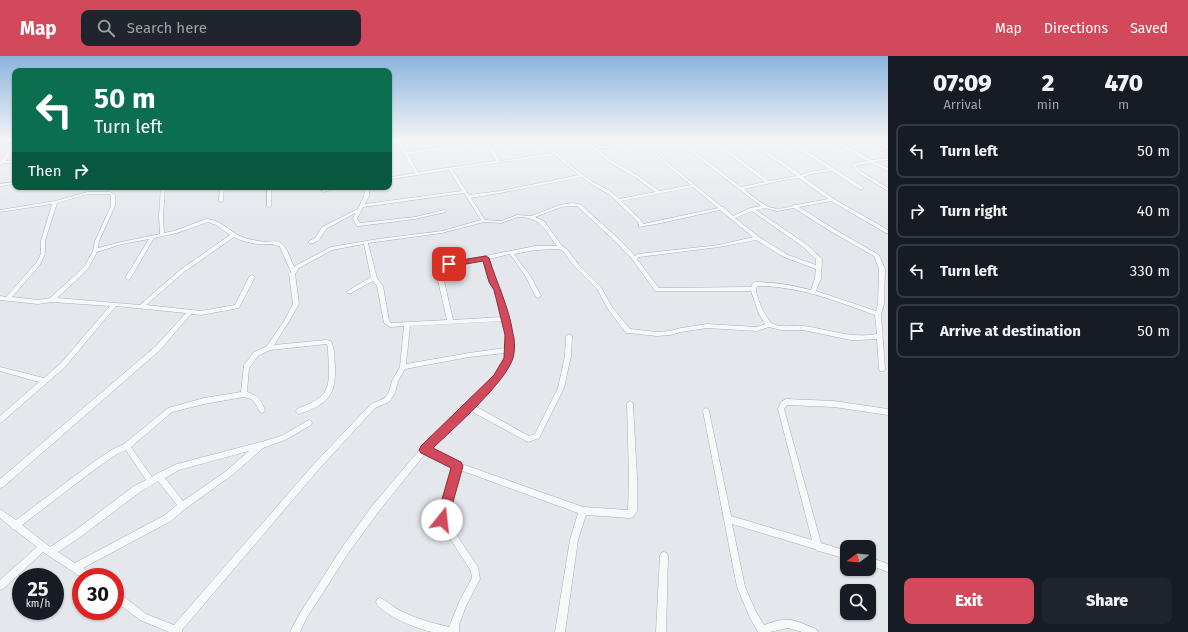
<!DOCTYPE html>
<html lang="en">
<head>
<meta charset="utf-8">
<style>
  :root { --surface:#171b24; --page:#20242c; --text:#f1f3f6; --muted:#9ea1a6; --line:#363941; --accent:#d1495b }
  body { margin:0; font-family:"Fira Sans",sans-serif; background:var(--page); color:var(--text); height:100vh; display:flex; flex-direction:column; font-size:15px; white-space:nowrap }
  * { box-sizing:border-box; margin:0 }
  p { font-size:13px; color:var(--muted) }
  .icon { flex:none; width:22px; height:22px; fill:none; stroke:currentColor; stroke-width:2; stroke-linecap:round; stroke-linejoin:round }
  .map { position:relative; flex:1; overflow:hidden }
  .details { display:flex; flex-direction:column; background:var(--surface); width:300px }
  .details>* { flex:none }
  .banner { position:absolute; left:12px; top:12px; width:380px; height:122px; border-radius:8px; box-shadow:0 1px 3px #0004; background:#0b6e4f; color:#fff; overflow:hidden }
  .needle { width:26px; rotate:254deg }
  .buttons { position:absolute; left:840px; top:484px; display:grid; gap:8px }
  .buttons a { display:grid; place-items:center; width:36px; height:36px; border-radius:8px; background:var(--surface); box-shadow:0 1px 3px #0004; font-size:20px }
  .speed { position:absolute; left:12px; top:512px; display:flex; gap:8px; font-size:20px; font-weight:700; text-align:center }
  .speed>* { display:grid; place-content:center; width:52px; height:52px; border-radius:50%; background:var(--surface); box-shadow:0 1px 3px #0004; line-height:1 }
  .speed small { font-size:10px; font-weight:400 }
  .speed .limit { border:6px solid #d22; background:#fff; color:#111 }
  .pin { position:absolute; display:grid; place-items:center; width:34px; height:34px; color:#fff; margin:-17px; border-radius:8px; box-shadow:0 2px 6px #0006 }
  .me { position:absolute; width:44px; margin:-22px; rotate:16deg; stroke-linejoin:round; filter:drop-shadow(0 0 3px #0008) }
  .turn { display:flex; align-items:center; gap:14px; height:84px; padding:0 16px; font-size:18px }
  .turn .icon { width:52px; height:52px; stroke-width:2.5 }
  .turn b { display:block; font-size:28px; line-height:34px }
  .then { display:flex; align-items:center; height:38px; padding:0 16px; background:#0003; gap:8px; font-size:15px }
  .eta { display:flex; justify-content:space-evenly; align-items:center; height:68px; text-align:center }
  .eta b { font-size:24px; font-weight:800; line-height:28px }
  .cta { display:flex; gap:8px; margin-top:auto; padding:8px 16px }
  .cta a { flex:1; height:46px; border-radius:8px; background:var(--accent); color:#fff; font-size:16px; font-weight:800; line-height:46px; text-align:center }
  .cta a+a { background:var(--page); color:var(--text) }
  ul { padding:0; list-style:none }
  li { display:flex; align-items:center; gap:12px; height:54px; margin:0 8px 6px; padding:0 8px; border:2px solid var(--line); border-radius:8px }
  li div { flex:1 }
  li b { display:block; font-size:15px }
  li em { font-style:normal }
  header { display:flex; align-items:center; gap:24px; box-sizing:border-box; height:56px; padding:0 20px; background:var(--accent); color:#fff }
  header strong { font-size:19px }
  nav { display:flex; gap:22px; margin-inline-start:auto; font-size:14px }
  .search { width:280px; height:36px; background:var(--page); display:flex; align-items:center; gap:10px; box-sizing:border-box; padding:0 14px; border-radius:8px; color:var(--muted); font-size:15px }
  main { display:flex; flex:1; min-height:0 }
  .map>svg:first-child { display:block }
</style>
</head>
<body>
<header>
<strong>Map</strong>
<div class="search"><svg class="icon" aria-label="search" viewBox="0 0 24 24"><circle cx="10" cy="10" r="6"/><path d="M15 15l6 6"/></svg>Search here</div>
<nav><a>Map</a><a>Directions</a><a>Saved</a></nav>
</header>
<main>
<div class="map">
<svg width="888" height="576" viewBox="0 0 888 576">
  <rect width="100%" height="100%" fill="#e4e7ec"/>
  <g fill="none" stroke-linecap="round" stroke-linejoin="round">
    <!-- minor casing -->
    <g stroke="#a9aeb7" stroke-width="1">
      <g id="minor">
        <path d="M395 83H399L406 96 480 86 482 84C488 86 501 83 509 83L507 84 487 87 491 89 500 105 553 97 538 83H542C557 97 572 112 590 124 600 130 611 134 619 143L655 136 638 123 609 106 582 83H586L595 91 610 89 602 83H606L614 88 637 85 635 83 642 84V86L722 151H724V152L733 160 750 152 761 150 674 83H678L741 131 765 126 709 83H713L769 125 797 120 772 102 742 83H746L774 100 801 119 814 115 829 113 811 101 778 83H783L813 99 863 131V133H859L832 115 815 117 803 121 834 143 888 174V177H886L831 145 799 151 834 173 879 199 885 213 884 248 881 258 885 313 884 315H880L879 313 877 283 860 284H851L803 274H781L769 271 757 275 707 272 681 276 670 279 657 280 628 277H626L608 253 597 233 574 210 563 195 559 193 535 194 514 198 531 221 541 240 538 242 536 241 526 221 510 198 489 203 492 217 501 234 508 261 509 263 508 264 512 279 511 302 499 323 473 349 529 380 535 378 558 332 565 300 566 280 569 278 572 280 571 300 564 332 539 382 528 386 526 385 469 354 430 393 459 407 583 451 628 454 629 422 627 348 628 346 630 345 632 346 633 348 637 422V455L633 461 630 462 586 459 578 484 565 576H555L570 484 578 457 460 414 446 463 478 511 480 523 466 550 459 569V576C450 576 441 576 433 576 420 574 381 559 376 546L377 543 380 542C388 545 394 552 401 555 416 563 433 567 449 571L460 544 472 522 471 515 438 464 453 412 425 398 379 455 349 496 306 563 300 576H290L300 557 343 490 373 449 421 392 495 319 505 302V297L469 301 405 313 398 325 395 337 389 346 375 352 319 413 182 574V576H169L140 564 115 545V535L118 536 146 558 174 569 313 409 371 348 385 342 389 336 392 325 400 311 404 270 390 271 384 267 377 230 373 225 351 237H347L346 236 371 221 364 188 332 194 299 212 295 218 299 248 288 267 274 289 326 284 331 285C335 293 334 301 335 310 336 341 327 348 299 358L297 357 296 355 297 353C306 349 318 345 324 337 332 327 328 304 328 292L327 288 270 294 258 300 249 312 247 336C259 340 260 343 265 354L264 356 262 357 260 356 255 347 251 343 244 341 204 348 172 356 131 391 152 421 156 418 177 408 261 386 281 380 309 364 311 365 312 367 311 369 285 384 263 392 231 420 185 453 171 465 83 512 91 518 92 521H81L43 496 3 533 0 534V524L37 491 15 474 12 473 11 471 0 462V453L16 464 88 410 111 394 124 388 168 352 204 342 241 336 244 309 254 296 267 290 284 265 293 248 289 218 291 216 280 191C275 187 265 189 258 188 250 187 241 185 234 181L184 216 146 249 201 255 235 249 249 221 252 219 254 220 255 221 239 252 201 259 191 258 160 294 3 431 0 432V423L156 290 186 257 116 250 65 311 2 366 0 367V360L39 326 0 315V311L44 322 61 307 110 250 52 246 38 248 0 244V240L6 241 36 207 41 198V185L52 148 0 156V154L55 145 88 136H110L115 139V150L99 185 98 192 121 186 160 178 159 160 161 131H165L163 160 164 177 174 175 206 163C220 163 232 178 245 182 251 184 259 185 266 186 271 186 277 184 281 187 287 191 291 205 294 211L295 210 331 191 378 183 442 175 481 164 464 137 363 151 357 163 360 167 415 161 444 154 446 155V156L415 163 359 170H357L353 163 355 157 326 173 319 184 313 187H309V185L315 182 322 171 358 153 364 140 365 131H369V140L365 148 462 135 449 114 392 123V121L415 117ZM639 86 691 129 659 135 640 121 611 104 598 93 612 91H614L616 90ZM483 87 488 91 496 105 418 116 408 98ZM555 99 579 119 500 135 469 139 452 113ZM582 121 588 126 610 139 638 166 639 171 661 167 720 154 753 181 719 189 638 198 635 200 621 185 580 148 572 147 560 149 531 160 517 159 501 165 485 164 471 142 500 137ZM799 122 828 143 796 149H794C787 153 774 154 767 150 759 146 750 138 744 133L784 124ZM693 131 718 152 643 168 642 165 621 145ZM88 138H109L111 139V150L95 185 93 195 84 211 50 242 38 244 12 241 40 209 45 198V185L57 147ZM572 150H577L617 187 632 203 655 235H751L759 258 765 268 757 271 707 268 681 272 670 275 657 276 630 273 612 251 601 231 578 208 567 193 562 190 544 165 535 161 561 151ZM765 152 777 155 794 152 830 175 874 200 879 213 878 248 876 255 816 235 821 222 822 203 806 188 756 154ZM752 155 802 190 816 203V209L788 199 759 181 735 162ZM518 161C541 161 544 173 557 190H535L440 209 437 220 447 264 391 267 389 265 383 230 377 222 368 187 442 177 484 166 501 167ZM208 166 216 169 230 179 180 214 140 249 57 242 88 213 97 196 122 188 149 183 125 222 128 224 130 223 154 182 177 177ZM756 184 784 201 816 213 815 222 811 234C792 229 774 226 755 226L753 227 751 231 659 232 637 203 639 201 719 191ZM484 203 486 217 495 234 502 261 453 264 443 220 444 211ZM757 230C799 230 836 245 875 259L877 278C851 283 828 273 803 270 794 269 782 272 773 268 767 266 755 239 756 233 756 232 757 231 757 230ZM503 265 506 279 505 292 469 297 406 308 410 270ZM126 394 146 424 134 430 73 476 50 491 22 469 94 414 117 398ZM249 395 225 416 183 445 165 422 179 414ZM158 425 177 449 165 459 75 507 58 496 79 482 140 436Z"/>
        <polygon points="828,83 833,83 872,104 888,102 888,104 875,106 888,112 888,115 871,107 857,109 856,110 862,116 888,132 888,135 860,118 852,110 854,107 867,105"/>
        <polygon points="870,83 875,83 888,90 888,93"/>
        <polygon points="15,88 15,93 5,105 15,104 15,106 0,108 0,106 13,90 0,91 0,89"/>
        <polygon points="15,126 15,128 0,130 0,128"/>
        <polygon points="220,131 224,131 223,145 221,146 219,145"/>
        <polygon points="267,131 271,131 271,150 269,151 267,150"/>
        <polygon points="335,131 343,131 323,136 321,135"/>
        <path d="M786 343 834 345 888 353V359L834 351 787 349 784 353 821 487 847 495V503L819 495H818L815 493 732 468 745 531 756 556 764 569C789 560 792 563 816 573L818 576H802L788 572 770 576H758L750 562 737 531 703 355 704 353 706 352 708 353 709 355 731 460 812 484 778 353 781 346Z"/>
        <polygon points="664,496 667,497 668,500 666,576 656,576 660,500 661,497"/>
        <polygon points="869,501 888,508 888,516 869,509"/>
      </g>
    </g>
    <!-- minor -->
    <use href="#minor" fill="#f7f8fa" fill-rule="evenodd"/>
  </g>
  <!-- sky -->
  <linearGradient id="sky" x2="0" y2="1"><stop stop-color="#8bb4dd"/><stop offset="0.51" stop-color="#f3f4f6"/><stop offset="1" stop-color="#f3f4f6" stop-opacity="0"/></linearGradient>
  <rect width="888" height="164" fill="url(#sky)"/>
  <!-- route -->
  <path fill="#d1495b" stroke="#882f3b" d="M486 200 489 202C497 228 509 251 513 278 515 285 515 295 513 302 506 326 453 373 433 392L461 406 463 410 448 464 446 469 442 470 437 469 436 464 451 412 421 397 419 394 421 390 494 319 504 302 505 279 494 234 489 226 483 205 449 211 445 208 449 206Z"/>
</svg>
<div class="buttons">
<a><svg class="needle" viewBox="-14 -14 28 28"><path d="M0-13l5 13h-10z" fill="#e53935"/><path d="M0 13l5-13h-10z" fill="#9ea1a6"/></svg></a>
<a><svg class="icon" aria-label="search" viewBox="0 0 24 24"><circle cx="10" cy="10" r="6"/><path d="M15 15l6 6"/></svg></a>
</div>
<div class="speed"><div>25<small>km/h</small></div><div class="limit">30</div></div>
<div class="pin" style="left:449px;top:208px;background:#d93025"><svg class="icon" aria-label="arrive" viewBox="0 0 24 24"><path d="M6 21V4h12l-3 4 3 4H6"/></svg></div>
<svg class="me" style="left:442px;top:464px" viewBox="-20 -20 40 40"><circle r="19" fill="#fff"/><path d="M0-13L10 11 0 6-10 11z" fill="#d1495b"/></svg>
<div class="banner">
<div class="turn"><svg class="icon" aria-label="left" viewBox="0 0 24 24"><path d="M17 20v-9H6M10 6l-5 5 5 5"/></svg><div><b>50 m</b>Turn left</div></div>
<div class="then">Then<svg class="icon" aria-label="right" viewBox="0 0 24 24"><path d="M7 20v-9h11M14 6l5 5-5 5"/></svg></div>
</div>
</div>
<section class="details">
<div class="eta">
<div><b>07:09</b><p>Arrival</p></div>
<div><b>2</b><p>min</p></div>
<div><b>470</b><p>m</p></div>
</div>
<ul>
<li><svg class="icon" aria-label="left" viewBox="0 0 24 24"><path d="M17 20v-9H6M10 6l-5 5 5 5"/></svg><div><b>Turn left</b></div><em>50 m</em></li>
<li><svg class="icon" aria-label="right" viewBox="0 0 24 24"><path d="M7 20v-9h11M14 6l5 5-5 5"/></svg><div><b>Turn right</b></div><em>40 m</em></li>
<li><svg class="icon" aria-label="left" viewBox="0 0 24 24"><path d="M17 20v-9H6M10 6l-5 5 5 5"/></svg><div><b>Turn left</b></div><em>330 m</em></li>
<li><svg class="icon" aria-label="arrive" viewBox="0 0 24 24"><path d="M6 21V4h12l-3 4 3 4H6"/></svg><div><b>Arrive at destination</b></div><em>50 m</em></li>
</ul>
<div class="cta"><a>Exit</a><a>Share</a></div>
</section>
</main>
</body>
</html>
